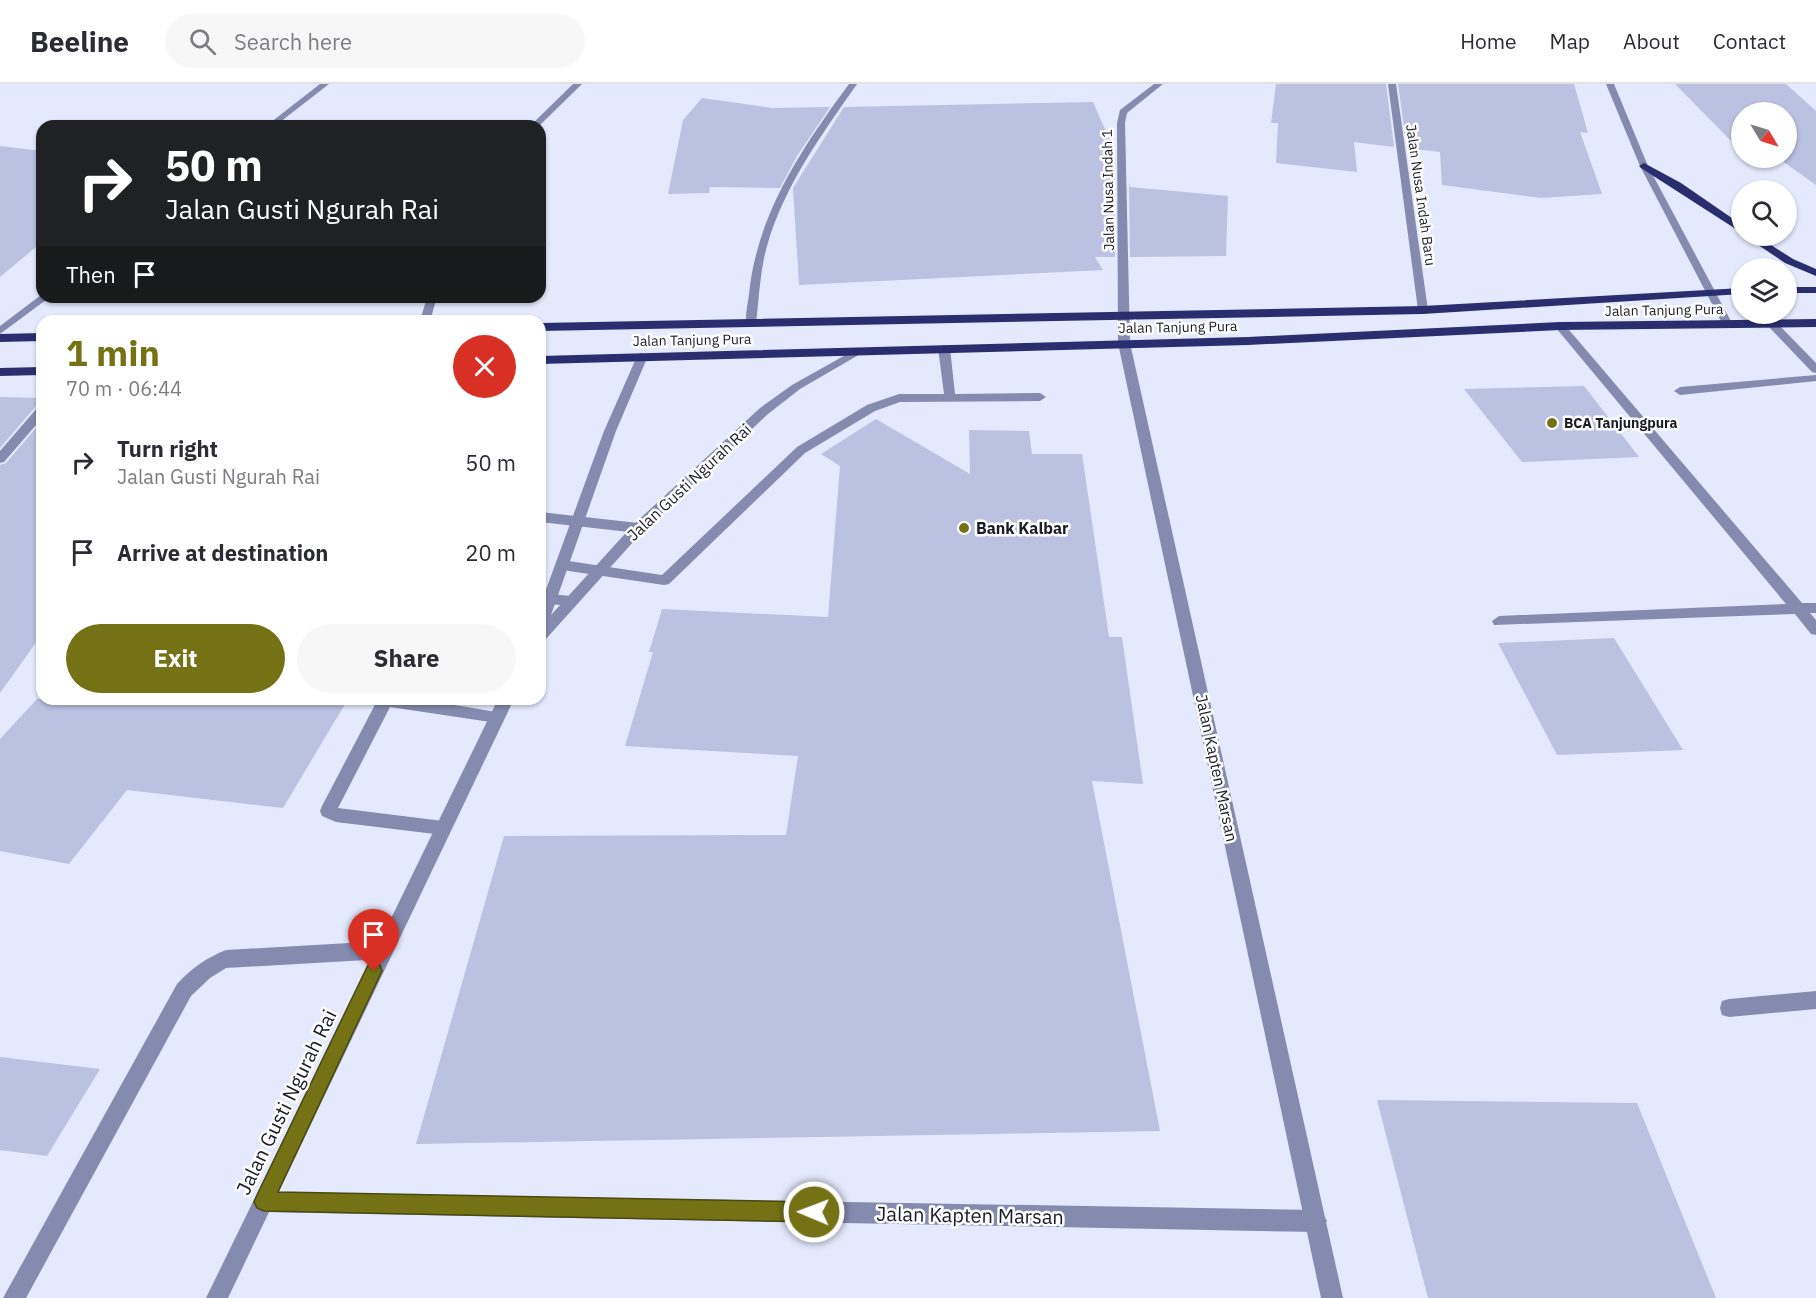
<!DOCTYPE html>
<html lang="en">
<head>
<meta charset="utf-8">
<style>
  :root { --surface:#fff; --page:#f7f7f7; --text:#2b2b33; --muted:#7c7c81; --line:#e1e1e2; --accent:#747215 }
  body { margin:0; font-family:"IBM Plex Sans",sans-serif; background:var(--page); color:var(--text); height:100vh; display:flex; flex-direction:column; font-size:22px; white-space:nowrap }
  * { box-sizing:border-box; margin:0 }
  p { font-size:20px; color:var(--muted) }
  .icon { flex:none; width:33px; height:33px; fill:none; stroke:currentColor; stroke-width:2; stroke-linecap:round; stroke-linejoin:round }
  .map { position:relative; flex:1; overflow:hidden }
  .side { position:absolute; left:36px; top:231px; width:510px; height:390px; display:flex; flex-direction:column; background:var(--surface); border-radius:18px; box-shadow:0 2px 4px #0004 }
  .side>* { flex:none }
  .banner { position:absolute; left:36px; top:36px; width:510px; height:183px; border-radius:18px; box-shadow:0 2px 4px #0004; background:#202124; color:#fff; overflow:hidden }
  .needle { width:39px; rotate:128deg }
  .tools { position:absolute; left:1731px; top:18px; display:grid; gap:12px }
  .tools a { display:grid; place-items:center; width:66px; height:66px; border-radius:50%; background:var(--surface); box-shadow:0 2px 4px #0004; font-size:30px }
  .pin { position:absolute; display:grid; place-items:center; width:51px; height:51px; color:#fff; margin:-62px -26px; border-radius:50% 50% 50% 0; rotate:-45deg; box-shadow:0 0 6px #0007 }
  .pin .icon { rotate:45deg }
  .me { position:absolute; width:66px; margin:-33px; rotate:271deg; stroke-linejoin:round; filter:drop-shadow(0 0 4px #0008) }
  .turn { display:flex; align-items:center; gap:21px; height:126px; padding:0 30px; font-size:27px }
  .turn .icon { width:78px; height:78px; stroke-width:2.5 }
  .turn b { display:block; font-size:42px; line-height:51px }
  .then { display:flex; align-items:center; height:57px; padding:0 30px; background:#0003; gap:12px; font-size:22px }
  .round { display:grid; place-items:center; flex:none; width:63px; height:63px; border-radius:32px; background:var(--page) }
  .headline { display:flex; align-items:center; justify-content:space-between; height:102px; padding:0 30px }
  h1 { font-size:36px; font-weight:700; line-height:45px; color:var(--accent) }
  .primary-button { display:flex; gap:12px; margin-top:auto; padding:12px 30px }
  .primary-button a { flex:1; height:69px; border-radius:36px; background:var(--accent); color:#fff; font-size:24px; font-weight:700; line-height:69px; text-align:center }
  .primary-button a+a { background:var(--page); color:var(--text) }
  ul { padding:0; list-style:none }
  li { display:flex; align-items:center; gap:18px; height:90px; padding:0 30px }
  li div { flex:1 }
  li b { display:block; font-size:22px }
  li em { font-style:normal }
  header { display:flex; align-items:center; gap:36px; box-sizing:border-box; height:84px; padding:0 30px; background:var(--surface); border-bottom:2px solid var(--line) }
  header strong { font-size:28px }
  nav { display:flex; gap:33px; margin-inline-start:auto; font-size:21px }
  .search { width:420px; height:54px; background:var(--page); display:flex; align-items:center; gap:15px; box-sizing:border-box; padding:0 21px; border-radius:33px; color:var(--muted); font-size:22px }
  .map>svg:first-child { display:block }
</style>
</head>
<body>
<header>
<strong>Beeline</strong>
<div class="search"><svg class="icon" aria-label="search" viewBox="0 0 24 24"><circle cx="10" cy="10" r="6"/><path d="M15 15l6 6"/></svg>Search here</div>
<nav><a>Home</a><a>Map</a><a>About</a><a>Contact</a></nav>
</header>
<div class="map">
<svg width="1816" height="1214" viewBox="0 0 1816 1214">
  <rect width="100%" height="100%" fill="#e4e9fd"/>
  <!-- building -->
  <g fill="#bac1e1">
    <polygon points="1276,0 1386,0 1394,63 1354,58 1357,88 1276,79 1278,39 1271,39"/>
    <polygon points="1398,0 1574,0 1588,49 1580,48 1602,110 1541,114 1442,101 1440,68 1407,64"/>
    <polygon points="1675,0 1786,0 1816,27 1816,101 1778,74 1786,74 1786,28 1742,28 1742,64 1738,64"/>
    <polygon points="702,14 772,24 830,23 797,72 780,104 710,103 709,109 668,110 683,36"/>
    <polygon points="1093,18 1115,68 1115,173 1095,173 1103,186 799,201 793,104 844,23"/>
    <polygon points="0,62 42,67 42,158 0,193"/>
    <polygon points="1129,98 1130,103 1228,112 1226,172 1130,173"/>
    <polygon points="1584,302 1639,373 1522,378 1464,305"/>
    <polygon points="0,313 42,314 42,320 36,322 0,364"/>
    <polygon points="876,335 970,390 969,346 1029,347 1032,370 1082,370 1109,553 1122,553 1143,700 1092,697 1160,1047 416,1060 504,752 786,751 798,672 625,662 653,568 649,568 662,525 828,533 840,382 821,370"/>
    <polygon points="42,337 42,550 0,609 0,381 6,379"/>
    <polygon points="1614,554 1683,666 1557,671 1498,559"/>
    <polygon points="37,615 348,615 283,724 127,706 69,780 0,767 0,655"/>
    <polygon points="0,973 100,985 47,1072 0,1066"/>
    <polygon points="1377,1016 1637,1019 1716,1214 1428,1214"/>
  </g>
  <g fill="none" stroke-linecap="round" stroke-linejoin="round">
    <!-- service -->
    <g fill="#848bae" fill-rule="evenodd">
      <polygon points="1771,236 1775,237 1816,279 1816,289 1812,288 1767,241 1766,239"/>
      <polygon points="944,261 950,264 955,310 1040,309 1046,313 1040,317 900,318 875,327 805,369 669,500 664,501 562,486 555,481 562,476 662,491 797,363 867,321 899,310 944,310 938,264"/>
      <polygon points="1816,291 1816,297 1680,311 1674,307 1680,303"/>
      <polygon points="42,322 42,334 4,378 0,379 0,367 38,323"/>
      <polygon points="540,428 638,439 645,444 638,449 540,438"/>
      <polygon points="540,509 571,512 578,517 571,522 540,519"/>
      <polygon points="378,615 419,615 502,629 505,633 502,637 497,639 390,623 338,724 443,737 449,739 451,744 449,749 443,751 336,738 322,732 320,727 322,722"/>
      <path d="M384 857 390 860 393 866 390 872 384 875 226 884 210 894 191 912 26 1214H3L177 900C192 884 206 874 226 866Z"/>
      <polygon points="264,1108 1316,1126 1323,1130 1327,1137 1323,1144 1316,1148 264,1128 257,1125 254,1118 257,1111"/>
    </g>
    <!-- minor -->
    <g fill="#848bae" fill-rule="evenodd">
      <polygon points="320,0 329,0 275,42 266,42"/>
      <polygon points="573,0 582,0 539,42 530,42"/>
      <path d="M849 0H857C822 50 784 102 767 162 760 187 759 214 756 240L751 243 747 242C744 233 748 220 749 210 757 130 802 64 849 0Z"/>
      <polygon points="1154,0 1163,0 1127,29 1125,39 1130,259 1343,1214 1321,1214 1118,259 1117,39 1120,26"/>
      <polygon points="1388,0 1396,0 1428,226 1423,229 1418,226"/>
      <polygon points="41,211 42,213 50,213 0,250 0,242"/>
      <polygon points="427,213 437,213 430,237 420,237"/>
      <polygon points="1560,239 1564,240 1802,519 1816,519 1816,529 1810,529 1816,536 1816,551 1811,550 1795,530 1494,541 1492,537 1499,532 1786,520 1556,244 1555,242"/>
      <polygon points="858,264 864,267 862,269 800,305 768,330 643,447 545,556 540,557 540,522 604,347 638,270 642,269 648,272 616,347 551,531 633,441 760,324 792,301"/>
      <polygon points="498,615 514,615 228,1214 206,1214"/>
      <polygon points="1816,907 1816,925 1729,933 1722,931 1720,924 1722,917 1729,915"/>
    </g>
    <!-- tertiary -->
    <polygon fill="#848bae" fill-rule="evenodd" points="1606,0 1614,0 1648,82 1733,241 1732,243 1724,243 1723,241 1640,82"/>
    <!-- trunk -->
    <g fill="#2b2e6e" fill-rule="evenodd">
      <polygon points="1644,79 1681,99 1742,141 1742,149 1641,84 1639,82"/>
      <polygon points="1745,152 1757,152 1793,175 1816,185 1816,192 1785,179"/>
      <rect x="1786" y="203" width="30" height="6"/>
      <polygon points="1742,204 1742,210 1423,230 540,247 540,239 1423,222"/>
      <polygon points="1816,235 1816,243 1560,246 1248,261 540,280 540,272 1248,253 1560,238"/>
      <polygon points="42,249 42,257 0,258 0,250"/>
      <polygon points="42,283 42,291 0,292 0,284"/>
    </g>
  </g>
  <!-- route -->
  <polygon fill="#747215" stroke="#4b4a0e" stroke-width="1.5" points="374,879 380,881 382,887 278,1108 814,1118 820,1121 823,1128 820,1135 814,1138 264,1127 257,1124 254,1118 257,1111 368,881"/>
  <!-- markers -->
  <g fill="#747215" stroke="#fff" stroke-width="2">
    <circle cx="1552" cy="339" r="6"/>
    <circle cx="964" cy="444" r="6"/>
  </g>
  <g text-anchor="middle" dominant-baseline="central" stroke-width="5" stroke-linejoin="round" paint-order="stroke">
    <!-- far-street labels -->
    <g font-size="14" fill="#1a1c27" stroke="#fff">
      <text transform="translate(1108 106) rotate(-91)">Jalan Nusa Indah 1</text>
      <text transform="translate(1421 111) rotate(82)">Jalan Nusa Indah Baru</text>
      <text transform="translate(1664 226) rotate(-1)">Jalan Tanjung Pura</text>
      <text transform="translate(1178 243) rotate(-1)">Jalan Tanjung Pura</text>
      <text transform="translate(692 256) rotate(-1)">Jalan Tanjung Pura</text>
    </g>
    <!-- far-poi labels -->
    <g font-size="14" font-weight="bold" fill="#1a1c27" stroke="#fff" text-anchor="start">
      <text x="1564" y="339">BCA Tanjungpura</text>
    </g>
    <!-- street labels -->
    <g font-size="16" fill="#1a1c27" stroke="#fff">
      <text transform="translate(689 398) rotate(-43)">Jalan Gusti Ngurah Rai</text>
      <text transform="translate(1217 684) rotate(78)">Jalan Kapten Marsan</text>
    </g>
    <!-- poi labels -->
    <g font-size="16" font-weight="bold" fill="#1a1c27" stroke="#fff" text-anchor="start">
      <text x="976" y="444">Bank Kalbar</text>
    </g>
    <!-- near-street labels -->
    <g font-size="20" fill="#1a1c27" stroke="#fff">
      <text transform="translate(286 1018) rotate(-64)">Jalan Gusti Ngurah Rai</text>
      <text transform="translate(970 1131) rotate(1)">Jalan Kapten Marsan</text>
    </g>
  </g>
</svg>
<div class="tools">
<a><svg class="needle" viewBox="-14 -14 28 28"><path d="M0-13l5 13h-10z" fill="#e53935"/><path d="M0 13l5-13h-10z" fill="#7c7c81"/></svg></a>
<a><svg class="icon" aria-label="search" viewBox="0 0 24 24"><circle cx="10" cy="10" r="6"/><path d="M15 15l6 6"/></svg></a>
<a><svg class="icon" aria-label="layers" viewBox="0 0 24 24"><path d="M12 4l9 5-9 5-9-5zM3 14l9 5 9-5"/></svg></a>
</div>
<div class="pin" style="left:374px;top:887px;background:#d93025"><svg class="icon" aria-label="arrive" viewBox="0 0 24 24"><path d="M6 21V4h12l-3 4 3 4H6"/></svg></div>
<svg class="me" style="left:814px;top:1128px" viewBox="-20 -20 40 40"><circle r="17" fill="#747215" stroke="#fff" stroke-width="3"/><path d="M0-11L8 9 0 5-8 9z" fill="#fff"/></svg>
<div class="banner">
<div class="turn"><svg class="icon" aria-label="right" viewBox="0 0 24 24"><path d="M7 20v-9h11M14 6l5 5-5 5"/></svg><div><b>50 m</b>Jalan Gusti Ngurah Rai</div></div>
<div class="then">Then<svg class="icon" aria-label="arrive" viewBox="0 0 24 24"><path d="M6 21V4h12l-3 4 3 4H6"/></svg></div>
</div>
<section class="side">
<div class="headline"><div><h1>1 min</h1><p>70 m · 06:44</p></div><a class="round" style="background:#d93025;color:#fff"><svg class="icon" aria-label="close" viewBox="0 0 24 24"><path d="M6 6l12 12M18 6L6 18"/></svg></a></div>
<ul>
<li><svg class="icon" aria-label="right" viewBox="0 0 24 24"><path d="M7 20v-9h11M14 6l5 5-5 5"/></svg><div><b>Turn right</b><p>Jalan Gusti Ngurah Rai</p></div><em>50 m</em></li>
<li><svg class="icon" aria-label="arrive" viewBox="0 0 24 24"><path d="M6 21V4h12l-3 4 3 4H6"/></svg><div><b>Arrive at destination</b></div><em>20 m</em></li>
</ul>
<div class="primary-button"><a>Exit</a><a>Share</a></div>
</section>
</div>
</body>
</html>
